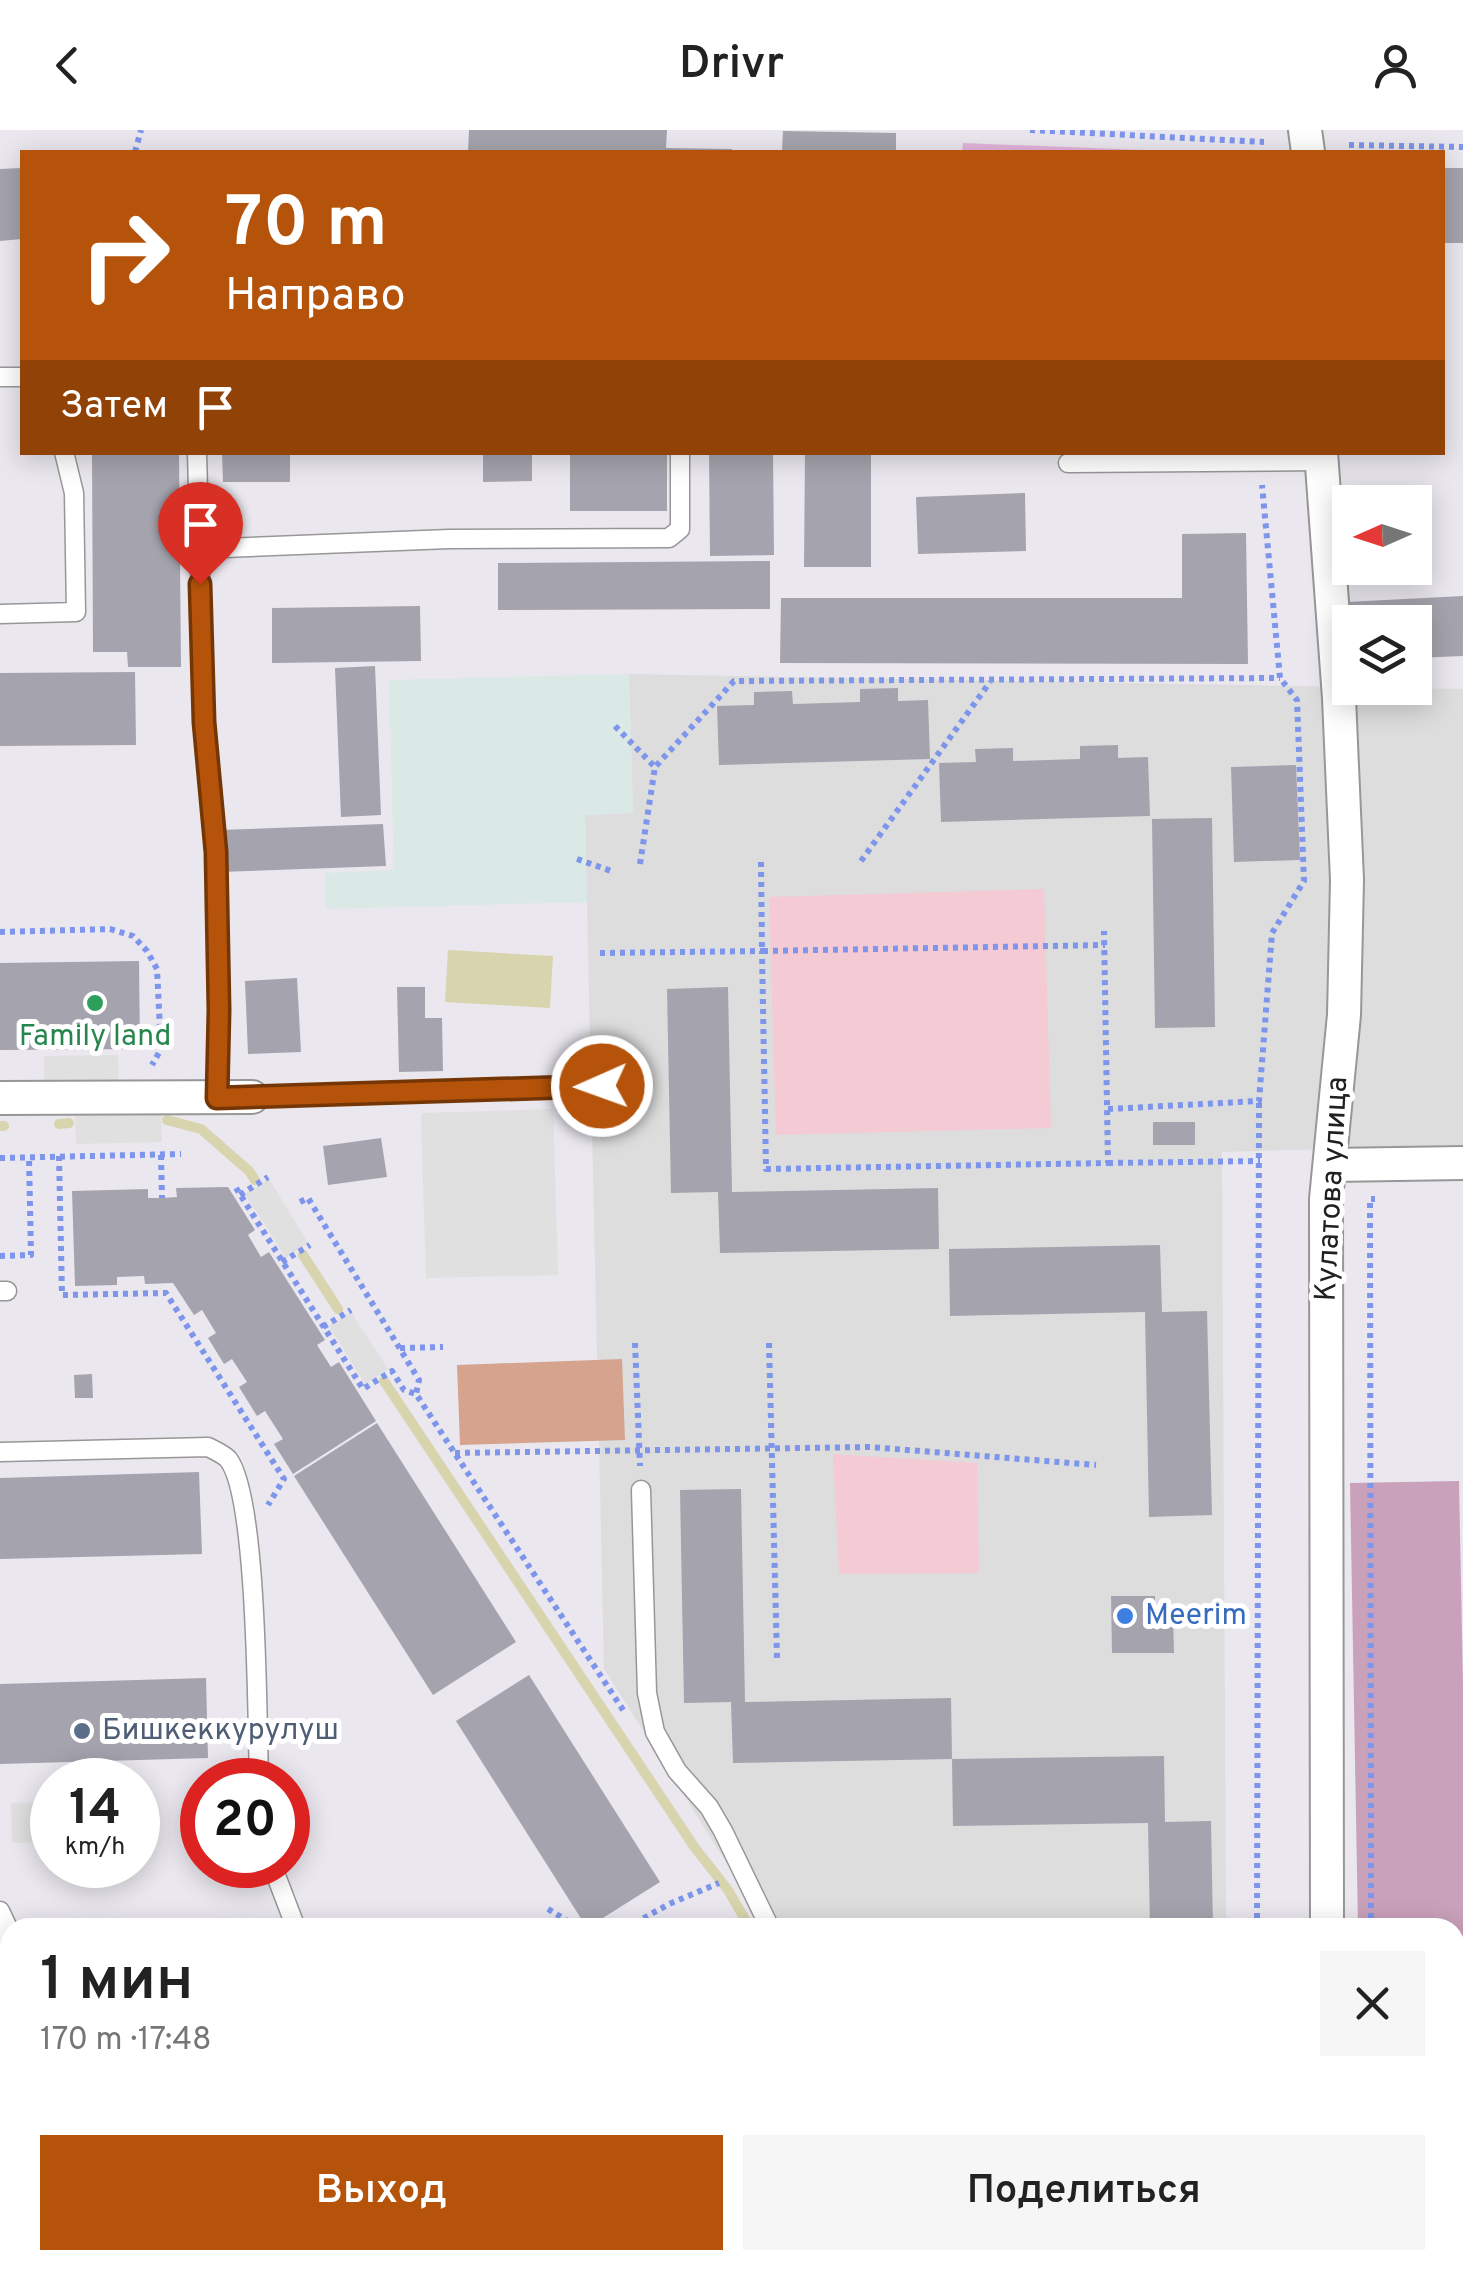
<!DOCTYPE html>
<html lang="ru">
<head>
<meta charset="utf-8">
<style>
  :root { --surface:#fff; --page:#f6f6f6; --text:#222; --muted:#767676; --accent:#b45309 }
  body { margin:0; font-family:Overpass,sans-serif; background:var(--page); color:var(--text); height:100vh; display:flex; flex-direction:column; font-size:38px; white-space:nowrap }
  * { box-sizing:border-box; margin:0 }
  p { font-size:32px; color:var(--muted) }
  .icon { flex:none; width:55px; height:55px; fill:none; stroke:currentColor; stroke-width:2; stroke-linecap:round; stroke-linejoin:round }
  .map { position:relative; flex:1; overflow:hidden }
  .panel { position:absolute; left:0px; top:1788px; width:1465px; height:352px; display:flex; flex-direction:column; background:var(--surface); border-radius:30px 30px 0 0; box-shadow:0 5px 25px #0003 }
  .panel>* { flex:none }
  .top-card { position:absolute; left:20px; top:20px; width:1425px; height:305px; border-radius:0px; box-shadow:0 5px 25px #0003; background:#b45309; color:#fff; overflow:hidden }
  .needle { width:65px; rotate:267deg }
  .controls { position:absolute; left:1332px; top:355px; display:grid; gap:20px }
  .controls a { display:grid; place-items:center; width:100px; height:100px; border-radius:0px; background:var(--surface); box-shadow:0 5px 25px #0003; font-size:50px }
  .speed { position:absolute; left:30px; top:1628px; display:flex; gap:20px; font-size:50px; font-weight:700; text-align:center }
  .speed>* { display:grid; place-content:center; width:130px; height:130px; border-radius:50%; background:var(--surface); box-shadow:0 5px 25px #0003; line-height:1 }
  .speed small { font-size:25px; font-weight:400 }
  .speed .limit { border:15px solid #d22; background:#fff; color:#111 }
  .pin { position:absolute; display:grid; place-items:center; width:85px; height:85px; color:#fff; margin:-102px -42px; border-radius:50% 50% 50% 0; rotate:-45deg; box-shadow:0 0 10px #0007 }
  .pin .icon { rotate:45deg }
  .me { position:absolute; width:110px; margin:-55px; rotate:268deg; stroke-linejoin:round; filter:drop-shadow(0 0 8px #0008) }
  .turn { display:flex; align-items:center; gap:35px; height:210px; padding:0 40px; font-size:45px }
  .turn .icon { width:130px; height:130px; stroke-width:2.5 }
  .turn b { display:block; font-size:70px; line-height:85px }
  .then { display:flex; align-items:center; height:95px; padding:0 40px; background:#0003; gap:20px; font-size:38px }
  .round { display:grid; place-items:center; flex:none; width:105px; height:105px; border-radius:0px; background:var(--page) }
  .overview { display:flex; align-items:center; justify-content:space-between; height:170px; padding:0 40px }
  h1 { font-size:60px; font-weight:600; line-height:75px }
  .action { display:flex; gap:20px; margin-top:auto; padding:20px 40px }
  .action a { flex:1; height:115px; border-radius:0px; background:var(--accent); color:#fff; font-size:40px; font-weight:600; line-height:115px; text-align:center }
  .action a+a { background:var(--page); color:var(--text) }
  header { display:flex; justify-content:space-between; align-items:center; height:130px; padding:0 40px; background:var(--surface); font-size:45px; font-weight:600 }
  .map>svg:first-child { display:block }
</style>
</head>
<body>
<header><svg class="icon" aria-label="back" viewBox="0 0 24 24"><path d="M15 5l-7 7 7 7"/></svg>Drivr<svg class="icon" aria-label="person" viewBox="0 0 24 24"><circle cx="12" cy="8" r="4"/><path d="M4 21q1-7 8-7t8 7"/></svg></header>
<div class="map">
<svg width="1463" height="2139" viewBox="0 0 1463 2139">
  <rect width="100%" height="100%" fill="#eae7ef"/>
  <!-- residential -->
  <g fill="#ddddde">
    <polygon points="629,544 1463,559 1463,1015 1222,1022 1226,1797 767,1797 604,1539 585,685 633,683"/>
    <polygon points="1455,2092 1463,2092 1463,2139 1034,2139 1023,2130 1455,2130"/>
  </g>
  <!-- industrial -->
  <polygon fill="#dae8e6" points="629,544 633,683 585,685 587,772 326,779 325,743 394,740 389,550"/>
  <!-- grass -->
  <polygon fill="#e4b3db" points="963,13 1169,21 1169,22 962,22"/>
  <!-- forest -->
  <polygon fill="#caa1ba" points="1459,1351 1463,1555 1463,2012 1455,2012 1455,1798 1358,1797 1350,1353"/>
  <!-- park -->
  <g fill="#f4cad4">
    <polygon points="1044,759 1051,998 776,1005 769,767"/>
    <polygon points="833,1324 977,1333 979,1443 839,1444"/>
  </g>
  <!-- pitch -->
  <polygon fill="#d5a38e" points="622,1229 625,1310 460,1315 457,1235"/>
  <!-- parking -->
  <g fill="#e0e0e0">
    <polygon points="118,925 119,952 44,953 44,926"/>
    <polygon points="553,979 558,1145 426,1148 421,983"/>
    <polygon points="161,984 162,1012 76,1014 75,986"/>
    <polygon points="269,1049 308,1113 286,1128 245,1064"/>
    <polygon points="351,1182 388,1239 365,1254 329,1196"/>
    <polygon points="52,1672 52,1712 12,1713 11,1673"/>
  </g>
  <!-- water -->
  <polygon fill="#d8d4ad" points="448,820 553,826 550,878 445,872"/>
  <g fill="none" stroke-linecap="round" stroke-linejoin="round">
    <!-- stream -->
    <g stroke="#d8d4ad" stroke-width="10">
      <polyline points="167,990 201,999 249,1041 255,1050"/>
      <polyline points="59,994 69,993"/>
      <polyline points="0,996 4,996"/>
      <polyline points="303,1125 338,1179"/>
      <polyline points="384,1251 695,1718 728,1760 750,1798"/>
    </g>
  </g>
  <!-- building -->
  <g fill="#a5a3ad">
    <polygon points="469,0 667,0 666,18 732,19 732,22 468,22"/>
    <polygon points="783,1 896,3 896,22 782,22"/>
    <polygon points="22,38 22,109 0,111 0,39"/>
    <rect x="1442" y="38" width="21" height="75"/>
    <polygon points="92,322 179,322 181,537 128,537 127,522 93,522"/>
    <polygon points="222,322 290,322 290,352 223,352"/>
    <polygon points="483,322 532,322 532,351 483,352"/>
    <rect x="570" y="322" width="97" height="59"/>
    <polygon points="709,322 773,322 774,425 710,426"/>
    <polygon points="805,322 871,322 871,437 804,437"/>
    <polygon points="1025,363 1026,421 918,424 916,367"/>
    <polygon points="1246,403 1248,534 780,533 781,468 1182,468 1182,404"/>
    <polygon points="770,431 770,479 498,480 498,433"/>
    <polygon points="1463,466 1463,526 1415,528 1415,492 1348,492 1347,472"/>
    <polygon points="420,476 421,531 272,533 272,478"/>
    <polygon points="375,536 381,685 341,687 335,538"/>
    <polygon points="135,542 136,615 0,616 0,543"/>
    <polygon points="898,558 898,571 928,570 930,629 719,635 717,576 754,575 754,562 792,561 793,574 860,572 860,559"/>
    <polygon points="1118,615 1118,628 1148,627 1150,686 941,692 939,633 976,632 975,619 1013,618 1013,631 1080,629 1080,616"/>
    <polygon points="1296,635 1300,730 1234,732 1231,637"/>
    <polygon points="1212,688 1215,897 1155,898 1152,689"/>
    <polygon points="383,694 386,736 220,742 219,700"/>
    <polygon points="139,831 140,919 0,920 0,833"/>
    <polygon points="297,848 301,922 248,924 245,851"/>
    <polygon points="397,857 425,857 425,888 442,888 443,941 399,942"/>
    <polygon points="728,857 732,1062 938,1058 939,1119 720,1123 718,1062 671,1063 667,859"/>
    <rect x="1153" y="992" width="42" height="23"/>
    <polygon points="381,1008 387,1047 328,1055 323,1016"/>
    <polygon points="228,1057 255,1100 248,1105 261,1127 269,1122 325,1210 317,1215 331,1237 339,1232 376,1291 293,1344 274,1314 283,1309 265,1281 257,1286 239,1257 247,1252 232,1229 224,1234 208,1208 216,1203 202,1180 194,1185 173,1153 145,1154 144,1146 117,1147 117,1155 75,1156 72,1061 148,1059 148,1068 162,1068 177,1067 176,1058"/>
    <polygon points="1160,1115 1162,1182 1207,1181 1212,1385 1149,1387 1145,1182 950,1186 949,1119"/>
    <polygon points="92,1244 93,1268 75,1268 74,1245"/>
    <polygon points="377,1293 516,1512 433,1565 294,1346"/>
    <polygon points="199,1342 202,1424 0,1429 0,1348"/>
    <polygon points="741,1359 745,1572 951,1568 952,1629 733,1633 731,1572 684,1573 680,1360"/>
    <polygon points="1111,1466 1155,1466 1155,1487 1173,1487 1174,1523 1112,1523"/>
    <polygon points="529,1545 660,1752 587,1798 456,1591"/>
    <polygon points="206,1548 208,1628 0,1634 0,1554"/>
    <polygon points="1164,1626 1165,1692 1211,1691 1213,1798 1150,1798 1148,1693 953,1696 952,1629"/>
    <polygon points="1463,2112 1463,2139 1427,2139 1427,2130 1455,2130 1455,2113"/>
    <rect x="56" y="2130" width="431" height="9"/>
    <polygon points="647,2130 772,2130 786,2139 653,2139 645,2134"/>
    <rect x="1099" y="2130" width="32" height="9"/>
    <polygon points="1144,2130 1186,2130 1185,2139 1143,2139"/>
    <polygon points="1248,2130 1308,2130 1308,2139 1247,2139"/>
    <polygon points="1343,2130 1400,2130 1401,2139 1343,2139"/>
  </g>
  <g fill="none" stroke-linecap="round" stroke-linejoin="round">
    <!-- lane casing -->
    <g stroke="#979797" stroke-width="21">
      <g id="lane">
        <polyline points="0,247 22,247"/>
        <polyline points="197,322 204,592 216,722 219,880 217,968"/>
        <polyline points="1068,333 1322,331"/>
        <polyline points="199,419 449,409 669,408 680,399 680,322"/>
        <polyline points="0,484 76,482 74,363 64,322"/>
        <polyline points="252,967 602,956"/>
        <polyline points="0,1161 7,1161"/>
        <path d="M0 1322 208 1317C214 1320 223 1324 228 1329 258 1366 257 1592 259 1650"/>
        <polyline points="641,1360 647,1563 655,1602 677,1641 709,1677 723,1701 770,1798"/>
        <polyline points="272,1735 296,1798"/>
        <polyline points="0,1781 8,1798 10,1879"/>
        <polyline points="573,2130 576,2139"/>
      </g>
    </g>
    <!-- street casing -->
    <g stroke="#979797" stroke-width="36">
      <g id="street">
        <polyline points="1305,0 1308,22"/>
        <polyline points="1321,322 1339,568 1347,750 1344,885 1326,1069 1327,1798"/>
        <polyline points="0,968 252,967"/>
        <polyline points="1331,1035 1463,1033"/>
        <polyline points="0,1993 10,1993"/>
        <polyline points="1455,2054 1463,2054"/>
        <polyline points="979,2130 990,2139"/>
      </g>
    </g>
    <!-- path -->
    <g stroke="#7d95eb" stroke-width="6" stroke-dasharray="5 5" stroke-linecap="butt">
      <polyline points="1030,0 1264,12"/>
      <polyline points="1349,15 1463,17"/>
      <polyline points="135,22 141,0"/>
      <polyline points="615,596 655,637"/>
      <polyline points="577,729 614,742"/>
      <polyline points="861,731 990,552"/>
      <polyline points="761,732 762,821 1105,815"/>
      <polyline points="640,734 655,637 734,551 1280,548"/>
      <polyline points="0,802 110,799 133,806 147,821 157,839 161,919 152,935"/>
      <polyline points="600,823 762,821 766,1039 1108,1033 1104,801"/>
      <polyline points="1108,979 1259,971 1272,803 1304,751 1297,570 1280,548 1262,355"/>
      <polyline points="161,1025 162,1068"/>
      <polyline points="59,1026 62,1165 166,1163 284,1349 268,1375"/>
      <polyline points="0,1028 181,1024"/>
      <polyline points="1108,1033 1260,1031"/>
      <polyline points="236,1058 363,1259 392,1241 404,1260 416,1264 625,1583"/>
      <polyline points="240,1065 268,1047"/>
      <polyline points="300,1072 308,1068 419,1250 416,1264"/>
      <polyline points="0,1126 31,1125 29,1027"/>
      <polyline points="282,1132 310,1115"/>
      <polyline points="323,1197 351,1180"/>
      <polyline points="635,1213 640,1336"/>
      <polyline points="769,1213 777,1528"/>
      <polyline points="400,1218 443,1217"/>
      <polyline points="455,1323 870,1317 1096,1335"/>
      <polyline points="548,1779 579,1798"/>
      <polyline points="626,1798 669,1774 719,1753"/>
      <polyline points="1257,1798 1259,971"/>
      <polyline points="1371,1798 1370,1069 1375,1069"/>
      <polyline points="1078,2139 1082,2130"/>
    </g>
    <!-- lane -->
    <use href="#lane" stroke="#fff" stroke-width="18"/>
    <!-- street -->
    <use href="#street" stroke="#fff" stroke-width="32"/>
  </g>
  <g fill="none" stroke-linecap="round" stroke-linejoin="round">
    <!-- route casing -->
    <g stroke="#753606" stroke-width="25">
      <polyline id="route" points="200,454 204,592 216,722 219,880 217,968 602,956"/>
    </g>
    <!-- route -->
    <use href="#route" stroke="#b45309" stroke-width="18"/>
  </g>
  <!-- markers -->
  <circle fill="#2e9e5b" stroke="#fff" stroke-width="4" cx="95" cy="873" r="10"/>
  <circle fill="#3f7fe0" stroke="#fff" stroke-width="4" cx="1125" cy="1486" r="10"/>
  <circle fill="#5c6f8a" stroke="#fff" stroke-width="4" cx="82" cy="1601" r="10"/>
  <g text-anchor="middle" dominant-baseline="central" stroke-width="10" stroke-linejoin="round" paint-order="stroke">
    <!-- leisure labels -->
    <g font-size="30" fill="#27864d" stroke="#fff">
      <text x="95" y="907">Family land</text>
    </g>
    <!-- street labels -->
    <g font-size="30" fill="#202020" stroke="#fff">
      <text transform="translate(1333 1059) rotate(-87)">Кулатова улица</text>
    </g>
    <!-- shop labels -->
    <g font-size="30" fill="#366cbe" stroke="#fff" text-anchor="start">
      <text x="1145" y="1486">Meerim</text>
    </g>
    <!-- service labels -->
    <g font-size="30" fill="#4e5e75" stroke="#fff" text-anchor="start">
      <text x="102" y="1601">Бишкеккурулуш</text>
    </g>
  </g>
</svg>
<div class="controls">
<a><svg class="needle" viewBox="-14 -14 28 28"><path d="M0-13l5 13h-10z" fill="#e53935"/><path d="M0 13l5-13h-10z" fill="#767676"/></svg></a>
<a><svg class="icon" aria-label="layers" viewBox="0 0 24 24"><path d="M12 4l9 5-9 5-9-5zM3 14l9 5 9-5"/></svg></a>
</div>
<div class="speed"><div>14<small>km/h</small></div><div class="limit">20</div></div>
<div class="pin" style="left:200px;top:454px;background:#d93025"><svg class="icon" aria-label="arrive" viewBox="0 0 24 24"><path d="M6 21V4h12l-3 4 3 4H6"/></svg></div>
<svg class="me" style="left:602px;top:956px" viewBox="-20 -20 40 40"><circle r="17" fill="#b45309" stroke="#fff" stroke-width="3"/><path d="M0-11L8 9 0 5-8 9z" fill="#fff"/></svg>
<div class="top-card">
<div class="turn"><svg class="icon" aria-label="right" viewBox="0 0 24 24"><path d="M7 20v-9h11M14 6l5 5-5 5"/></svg><div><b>70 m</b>Направо</div></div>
<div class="then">Затем<svg class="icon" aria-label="arrive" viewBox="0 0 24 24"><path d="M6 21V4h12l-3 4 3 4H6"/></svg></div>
</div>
<section class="panel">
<div class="overview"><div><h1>1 мин</h1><p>170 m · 17:48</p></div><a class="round"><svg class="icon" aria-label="close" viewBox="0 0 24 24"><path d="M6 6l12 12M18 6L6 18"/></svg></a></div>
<div class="action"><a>Выход</a><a>Поделиться</a></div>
</section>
</div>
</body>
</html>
